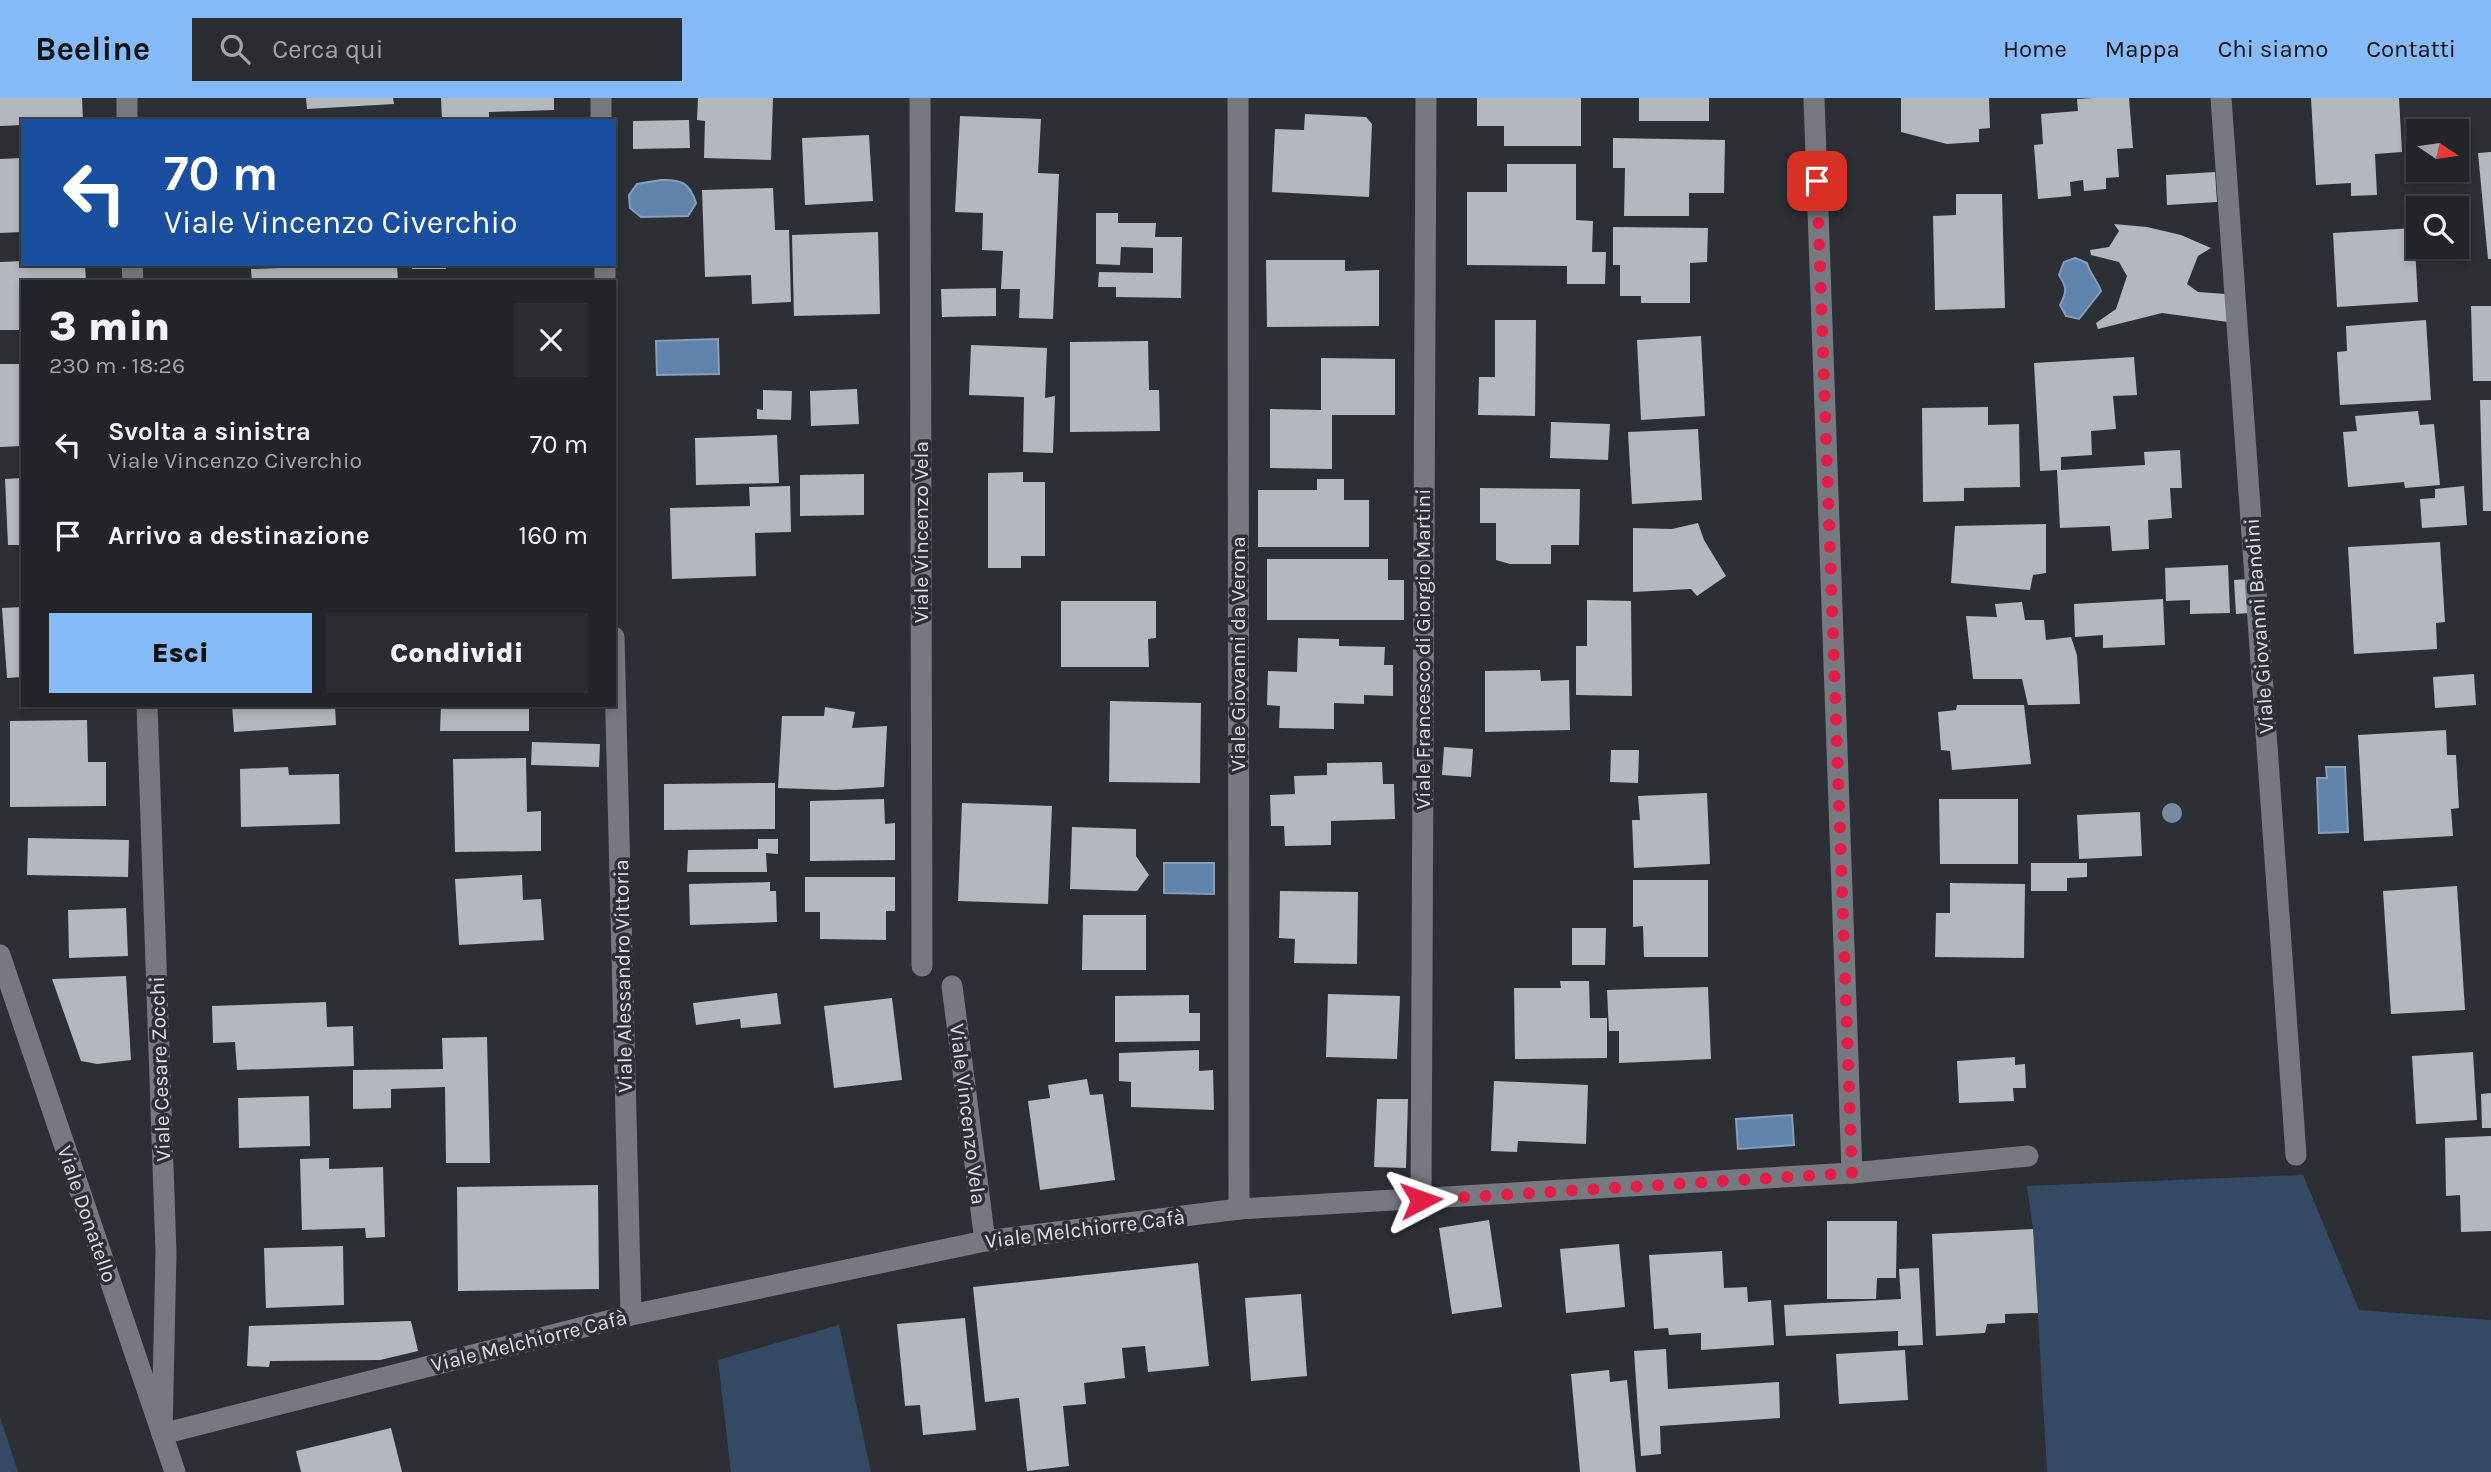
<!DOCTYPE html>
<html lang="it">
<head>
<meta charset="utf-8">
<style>
  :root { --surface:#212428; --page:#292c30; --text:#f1f3f6; --muted:#a2a4a8; --line:#3e4145; --accent:#86bbfb }
  body { margin:0; font-family:Karla,sans-serif; background:var(--page); color:var(--text); height:100vh; display:flex; flex-direction:column; font-size:26px; white-space:nowrap }
  * { box-sizing:border-box; margin:0 }
  p { font-size:23px; color:var(--muted) }
  .icon { flex:none; width:38px; height:38px; fill:none; stroke:currentColor; stroke-width:2; stroke-linecap:round; stroke-linejoin:round }
  .map { position:relative; flex:1; overflow:hidden }
  .panel { position:absolute; left:21px; top:182px; width:595px; height:427px; display:flex; flex-direction:column; background:var(--surface); border-radius:0px; box-shadow:0 4px 10px #0003,0 0 0 2px var(--line) }
  .panel>* { flex:none }
  .banner { position:absolute; left:21px; top:21px; width:595px; height:147px; border-radius:0px; box-shadow:0 4px 10px #0003,0 0 0 2px var(--line); background:#1a4fa0; color:#fff; overflow:hidden }
  .needle { width:46px; rotate:103deg }
  .controls { position:absolute; left:2406px; top:21px; display:grid; gap:14px }
  .controls a { display:grid; place-items:center; width:63px; height:63px; border-radius:0px; background:var(--surface); box-shadow:0 4px 10px #0003,0 0 0 2px var(--line); font-size:35px }
  .pin { position:absolute; display:grid; place-items:center; width:60px; height:60px; color:#fff; margin:-30px; border-radius:14px; box-shadow:0 4px 10px #0006 }
  .me { position:absolute; width:77px; margin:-38px; rotate:86deg; stroke-linejoin:round; filter:drop-shadow(0 0 5px #0008) }
  .turn { display:flex; align-items:center; gap:24px; height:147px; padding:0 28px; font-size:32px }
  .turn .icon { width:91px; height:91px; stroke-width:2.5 }
  .turn b { display:block; font-size:49px; line-height:60px }
  .round { display:grid; place-items:center; flex:none; width:74px; height:74px; border-radius:0px; background:var(--page) }
  .head { display:flex; align-items:center; justify-content:space-between; height:119px; padding:0 28px }
  h1 { font-size:42px; font-weight:800; line-height:52px }
  .cta { display:flex; gap:14px; margin-top:auto; padding:14px 28px }
  .cta a { flex:1; height:80px; border-radius:0px; background:var(--accent); color:#111; font-size:28px; font-weight:800; line-height:80px; text-align:center }
  .cta a+a { background:var(--page); color:var(--text) }
  ul { padding:0; list-style:none }
  li { display:flex; align-items:center; gap:21px; height:91px; padding:0 28px }
  li div { flex:1 }
  li b { display:block; font-size:26px }
  li em { font-style:normal }
  header { display:flex; align-items:center; gap:42px; box-sizing:border-box; height:98px; padding:0 35px; background:var(--accent); color:#111 }
  header strong { font-size:33px }
  nav { display:flex; gap:38px; margin-inline-start:auto; font-size:24px }
  .search { width:490px; height:63px; background:var(--page); display:flex; align-items:center; gap:18px; box-sizing:border-box; padding:0 24px; border-radius:0px; color:var(--muted); font-size:26px }
  .map>svg:first-child { display:block }
</style>
</head>
<body>
<header>
<strong>Beeline</strong>
<div class="search"><svg class="icon" aria-label="search" viewBox="0 0 24 24"><circle cx="10" cy="10" r="6"/><path d="M15 15l6 6"/></svg>Cerca qui</div>
<nav><a>Home</a><a>Mappa</a><a>Chi siamo</a><a>Contatti</a></nav>
</header>
<div class="map">
<svg width="2491" height="1374" viewBox="0 0 2491 1374">
  <rect width="100%" height="100%" fill="#2c3035"/>
  <!-- green -->
  <g fill="#344a64">
    <polygon points="2303,1077 2359,1212 2491,1222 2491,1374 2047,1374 2033,1131 2027,1088"/>
    <polygon points="839,1227 871,1374 731,1374 718,1262"/>
    <polygon points="0,1319 18,1374 0,1374"/>
  </g>
  <!-- water -->
  <g fill="#6182aa" stroke="#869ebb" stroke-width="2">
    <path d="M661 82C681 81 690 85 696 105L688 118 641 119 630 110 629 97 637 86Z"/>
    <path d="M2075 160 2087 165C2090 176 2097 182 2101 193L2079 221 2066 218 2060 207C2067 194 2067 189 2059 177L2064 164Z"/>
    <polygon points="718,241 719,276 657,277 656,243"/>
    <polygon points="2326,669 2345,669 2348,734 2319,735 2317,680 2327,680"/>
    <polygon points="1164,765 1214,765 1214,796 1164,795"/>
    <polygon points="1792,1017 1794,1047 1738,1051 1736,1021"/>
  </g>
  <!-- building -->
  <g fill="#b3b8be">
    <polygon points="0,0 82,0 83,23 23,23 23,27 0,28"/>
    <polygon points="306,0 393,0 394,6 307,11"/>
    <polygon points="441,0 554,0 554,12 489,14 489,23 442,23"/>
    <polygon points="698,0 773,0 771,62 704,60 705,23 697,22"/>
    <polygon points="1477,0 1581,0 1581,48 1504,48 1504,28 1477,28"/>
    <rect x="1639" y="0" width="70" height="23"/>
    <polygon points="1901,0 1989,0 1990,30 1979,31 1979,44 1947,46 1901,34"/>
    <polygon points="2093,0 2129,0 2133,50 2117,51 2119,79 2106,80 2106,91 2084,93 2083,82 2070,84 2071,98 2038,101 2034,47 2043,46 2041,16 2078,13 2077,1"/>
    <polygon points="2311,0 2399,0 2402,54 2375,56 2377,97 2351,98 2351,85 2316,87"/>
    <polygon points="1305,16 1366,19 1372,26 1369,99 1272,94 1275,31 1304,32"/>
    <polygon points="960,18 1041,21 1038,75 1059,76 1053,221 1019,220 1020,191 1001,191 1003,153 982,152 983,115 955,114"/>
    <polygon points="689,22 690,50 633,51 633,23"/>
    <polygon points="869,37 873,103 805,107 802,40"/>
    <polygon points="1613,40 1725,42 1724,95 1689,95 1689,118 1624,118 1625,70 1613,70"/>
    <polygon points="2491,54 2491,161 2488,161 2478,55"/>
    <polygon points="23,60 23,134 0,135 0,61"/>
    <polygon points="1507,66 1576,66 1576,122 1593,123 1592,154 1606,154 1605,186 1567,186 1567,168 1467,167 1467,94 1507,94"/>
    <polygon points="2215,74 2217,104 2167,107 2166,77"/>
    <polygon points="773,90 775,132 789,132 791,204 752,206 751,177 705,179 702,92"/>
    <polygon points="1956,96 2002,96 2005,210 1935,212 1933,118 1956,117"/>
    <polygon points="1096,115 1118,115 1118,125 1156,125 1155,139 1182,139 1181,200 1116,199 1116,189 1098,189 1099,174 1153,175 1153,150 1121,149 1120,167 1096,166"/>
    <polygon points="2114,126 2147,129 2181,137 2211,150 2198,158 2187,186 2198,194 2226,196 2228,224 2162,215 2098,231 2096,225 2116,211 2127,178 2119,164 2091,157 2090,152 2109,149 2119,133"/>
    <polygon points="1613,129 1708,130 1707,164 1690,165 1690,205 1641,205 1641,198 1620,198 1620,167 1613,167"/>
    <polygon points="2414,130 2418,204 2337,209 2333,135"/>
    <polygon points="878,134 880,216 794,218 792,137"/>
    <polygon points="1266,162 1345,162 1345,173 1379,172 1379,228 1267,229"/>
    <polygon points="23,163 23,166 85,166 86,184 23,184 23,232 0,232 0,164"/>
    <polygon points="280,166 397,166 398,184 252,184 251,171 280,170"/>
    <rect x="412" y="166" width="34" height="5"/>
    <polygon points="996,190 996,218 942,219 941,191"/>
    <polygon points="2471,208 2491,208 2491,283 2473,283"/>
    <polygon points="1495,222 1536,222 1535,318 1478,317 1479,279 1495,279"/>
    <polygon points="2426,222 2431,302 2340,307 2337,254 2347,253 2346,228"/>
    <polygon points="1701,238 1705,318 1641,322 1637,242"/>
    <polygon points="1148,243 1149,292 1159,292 1160,333 1070,334 1070,244"/>
    <polygon points="971,247 1047,250 1045,300 1055,298 1053,355 1023,354 1024,299 969,297"/>
    <polygon points="2134,259 2137,297 2113,298 2116,331 2091,333 2092,357 2061,359 2061,372 2145,367 2144,354 2180,352 2182,390 2170,390 2172,420 2148,422 2149,451 2112,453 2110,428 2060,430 2057,372 2040,373 2034,265"/>
    <polygon points="1321,260 1395,261 1395,317 1332,317 1332,371 1270,370 1270,311 1321,312"/>
    <polygon points="0,266 23,266 23,348 0,349"/>
    <polygon points="857,291 859,326 811,328 810,293"/>
    <polygon points="763,292 792,293 791,322 757,321 757,311 763,312"/>
    <polygon points="2480,302 2491,302 2491,413 2483,413"/>
    <polygon points="1988,309 1988,327 2019,326 2020,389 1964,390 1964,403 1923,404 1922,310"/>
    <polygon points="2418,313 2420,327 2434,326 2440,387 2405,390 2404,384 2348,389 2343,334 2357,333 2355,318"/>
    <polygon points="1551,324 1610,326 1608,362 1550,360"/>
    <polygon points="1698,331 1702,402 1632,406 1628,334"/>
    <polygon points="777,337 779,385 696,387 695,340"/>
    <polygon points="1023,374 1023,384 1045,384 1045,458 1021,458 1021,470 988,470 988,375"/>
    <polygon points="864,376 864,417 800,418 800,377"/>
    <polygon points="23,380 23,447 8,447 5,381"/>
    <polygon points="1317,381 1344,381 1344,402 1369,402 1369,449 1258,449 1258,392 1317,392"/>
    <polygon points="790,388 791,434 755,435 756,478 672,481 670,410 750,408 749,389"/>
    <polygon points="2464,388 2467,427 2422,430 2420,401 2435,400 2435,391"/>
    <polygon points="1480,390 1580,391 1579,447 1551,447 1551,466 1510,466 1496,462 1496,425 1480,425"/>
    <polygon points="1698,425 1704,442 1726,478 1697,498 1691,491 1633,494 1633,430 1672,431"/>
    <polygon points="2046,426 2046,475 2033,477 2030,492 1951,485 1955,428"/>
    <polygon points="2440,444 2445,524 2436,525 2437,551 2354,556 2348,449"/>
    <polygon points="1267,461 1388,461 1388,482 1404,482 1404,522 1267,522"/>
    <polygon points="2228,467 2230,515 2190,516 2190,502 2166,503 2165,470"/>
    <polygon points="2248,481 2250,515 2236,516 2234,482"/>
    <polygon points="2163,501 2165,547 2103,550 2103,537 2075,539 2074,506"/>
    <polygon points="1587,502 1631,503 1632,598 1576,597 1576,548 1587,548"/>
    <polygon points="1061,503 1156,503 1156,540 1148,541 1149,569 1061,569"/>
    <polygon points="2022,504 2025,522 2044,522 2046,542 2071,539 2077,557 2080,606 2028,607 2022,581 1973,581 1966,518 1997,519 1995,506"/>
    <polygon points="23,509 23,579 7,580 2,510"/>
    <polygon points="1298,540 1339,541 1339,548 1385,549 1384,567 1393,567 1393,598 1364,597 1364,606 1334,605 1334,631 1279,630 1280,608 1267,607 1268,573 1297,574"/>
    <polygon points="1540,572 1541,583 1569,582 1570,632 1485,634 1485,573"/>
    <polygon points="2474,576 2476,607 2435,610 2433,579"/>
    <polygon points="1110,603 1201,605 1200,685 1109,684"/>
    <polygon points="232,607 335,607 336,627 234,634"/>
    <polygon points="441,607 529,607 529,633 440,633"/>
    <polygon points="1957,607 2024,607 2031,666 1952,672 1950,653 1941,652 1938,614 1956,612"/>
    <polygon points="825,609 855,614 852,630 887,628 884,689 836,692 778,690 782,618 824,618"/>
    <polygon points="87,622 88,664 106,664 106,708 10,709 10,623"/>
    <polygon points="2446,632 2447,657 2456,657 2459,710 2451,711 2453,738 2364,743 2358,637"/>
    <polygon points="532,644 600,646 599,669 531,667"/>
    <polygon points="1444,649 1473,651 1471,679 1442,677"/>
    <polygon points="1611,652 1639,652 1638,685 1610,684"/>
    <polygon points="526,660 527,714 541,713 541,753 455,754 453,661"/>
    <polygon points="1382,664 1383,686 1394,686 1395,721 1331,723 1331,747 1285,748 1284,728 1271,728 1270,697 1295,696 1294,678 1327,677 1327,665"/>
    <polygon points="288,669 289,677 339,676 340,726 241,729 240,671"/>
    <polygon points="775,685 775,731 664,732 664,686"/>
    <polygon points="1707,695 1710,766 1634,770 1632,722 1640,722 1638,698"/>
    <polygon points="884,701 885,726 895,725 895,762 810,763 810,703"/>
    <polygon points="1939,701 2018,701 2018,766 1940,766"/>
    <polygon points="962,705 1052,708 1048,806 958,803"/>
    <polygon points="2140,714 2142,758 2079,761 2077,717"/>
    <polygon points="1072,729 1136,731 1136,758 1149,777 1137,793 1070,791"/>
    <polygon points="28,740 129,742 128,779 27,777"/>
    <polygon points="758,741 778,741 778,756 766,755 767,774 687,774 688,752 758,751"/>
    <polygon points="2031,765 2087,765 2087,779 2067,780 2067,793 2031,793"/>
    <polygon points="522,777 523,802 541,801 544,842 459,847 455,781"/>
    <polygon points="805,779 895,779 895,813 886,813 886,842 820,841 820,814 805,814"/>
    <polygon points="1633,782 1708,782 1708,859 1644,859 1643,828 1633,829"/>
    <polygon points="770,784 770,793 776,793 777,824 690,827 689,786"/>
    <polygon points="1950,785 2025,786 2024,860 1935,859 1936,815 1950,815"/>
    <polygon points="2457,788 2465,912 2391,916 2383,793"/>
    <polygon points="1280,793 1358,794 1357,866 1294,865 1295,841 1279,840"/>
    <polygon points="126,810 128,858 69,860 68,812"/>
    <polygon points="1083,817 1146,817 1146,872 1082,872"/>
    <polygon points="1572,830 1606,830 1605,867 1572,867"/>
    <polygon points="126,878 131,962 97,966 81,963 52,881"/>
    <polygon points="1560,883 1589,883 1590,920 1607,920 1607,960 1515,961 1514,890 1561,890"/>
    <polygon points="1708,889 1711,961 1619,965 1619,933 1609,933 1607,892"/>
    <polygon points="777,895 781,926 741,930 740,921 696,927 693,905"/>
    <polygon points="1328,896 1400,898 1397,961 1326,959"/>
    <polygon points="1189,897 1189,915 1200,915 1200,943 1115,944 1115,898"/>
    <polygon points="892,900 902,982 834,990 824,908"/>
    <polygon points="326,904 327,929 353,928 354,968 237,972 235,944 213,945 212,908"/>
    <polygon points="487,939 490,1065 446,1065 445,989 391,991 391,1010 353,1011 353,972 443,971 442,940"/>
    <polygon points="1199,952 1199,973 1213,972 1214,1012 1131,1009 1131,984 1119,983 1119,955"/>
    <polygon points="2473,954 2477,1022 2416,1026 2412,958"/>
    <polygon points="2015,959 2015,967 2025,966 2026,990 2013,990 2014,1003 1959,1005 1957,963"/>
    <polygon points="1087,981 1090,997 1103,996 1115,1082 1040,1092 1028,1003 1050,1000 1048,987"/>
    <polygon points="1494,983 1588,987 1586,1046 1518,1043 1517,1054 1491,1053"/>
    <polygon points="2491,995 2491,1030 2482,1030 2481,996"/>
    <polygon points="309,998 310,1048 239,1050 238,1000"/>
    <polygon points="1377,1001 1408,1001 1406,1070 1374,1069"/>
    <polygon points="2491,1038 2491,1133 2461,1134 2460,1097 2446,1098 2445,1040"/>
    <polygon points="329,1060 329,1071 383,1069 385,1139 366,1140 365,1130 302,1132 300,1061"/>
    <polygon points="598,1087 599,1191 458,1193 457,1089"/>
    <polygon points="1489,1122 1502,1209 1452,1216 1439,1130"/>
    <polygon points="1827,1123 1897,1123 1896,1180 1877,1180 1876,1201 1827,1201"/>
    <polygon points="2033,1131 2038,1215 2005,1216 2005,1225 1987,1226 1985,1235 1936,1238 1932,1136"/>
    <polygon points="1619,1146 1625,1209 1566,1215 1560,1151"/>
    <polygon points="343,1148 344,1207 266,1210 264,1150"/>
    <polygon points="1722,1153 1724,1190 1747,1189 1748,1204 1771,1202 1774,1247 1701,1252 1701,1235 1669,1237 1668,1230 1654,1231 1649,1157"/>
    <polygon points="1198,1165 1209,1268 1148,1274 1145,1248 1122,1250 1125,1280 1084,1285 1086,1306 1063,1308 1069,1368 1027,1373 1019,1300 985,1304 973,1189"/>
    <polygon points="1919,1170 1923,1247 1898,1248 1898,1233 1786,1238 1784,1207 1901,1201 1899,1171"/>
    <polygon points="1301,1196 1307,1278 1251,1283 1245,1200"/>
    <polygon points="965,1220 976,1332 923,1337 920,1307 905,1308 897,1226"/>
    <polygon points="411,1223 418,1253 380,1262 270,1263 269,1269 247,1268 249,1228"/>
    <polygon points="1666,1251 1668,1291 1779,1284 1780,1320 1660,1328 1661,1356 1641,1358 1634,1253"/>
    <polygon points="1905,1252 1908,1302 1839,1306 1836,1256"/>
    <polygon points="1609,1272 1610,1284 1627,1282 1636,1374 1580,1374 1571,1276"/>
    <polygon points="391,1330 402,1374 301,1374 296,1353"/>
  </g>
  <g fill="none" stroke-linecap="round" stroke-linejoin="round">
    <!-- street -->
    <g stroke="#767a80" stroke-width="21">
      <polyline points="127,0 127,23"/>
      <polyline points="601,0 601,23"/>
      <polyline points="920,0 922,868"/>
      <polyline points="1238,0 1239,1111"/>
      <polyline points="1814,0 1852,1075"/>
      <polyline points="2221,0 2296,1057"/>
      <polyline points="132,166 133,184"/>
      <polyline points="605,166 605,184"/>
      <polyline points="614,539 631,1217"/>
      <polyline points="147,607 166,1154 162,1336 631,1217 985,1143 1239,1111 1852,1075 2028,1058"/>
      <polyline points="0,857 175,1374"/>
      <polyline points="952,888 985,1143"/>
      <polyline points="1421,1102 1426,0"/>
    </g>
  </g>
  <!-- trees -->
  <circle fill="#788aa1" cx="2172" cy="715" r="10"/>
  <g fill="none" stroke-linecap="round" stroke-linejoin="round">
    <!-- route -->
    <polyline stroke="#e11d48" stroke-width="12" stroke-dasharray="0 21.6" points="1421,1102 1852,1075 1817,83"/>
  </g>
  <g text-anchor="middle" dominant-baseline="central" stroke-width="7" stroke-linejoin="round" paint-order="stroke">
    <!-- street labels -->
    <g font-size="21" fill="#dde0e3" stroke="#2c3035">
      <text transform="translate(921 434) rotate(-90)">Viale Vincenzo Vela</text>
      <text transform="translate(2259 528) rotate(-94)">Viale Giovanni Bandini</text>
      <text transform="translate(1423 551) rotate(-90)">Viale Francesco di Giorgio Martini</text>
      <text transform="translate(1238 556) rotate(-90)">Viale Giovanni da Verona</text>
      <text transform="translate(623 878) rotate(-91)">Viale Alessandro Vittoria</text>
      <text transform="translate(160 971) rotate(-92)">Viale Cesare Zocchi</text>
      <text transform="translate(968 1016) rotate(83)">Viale Vincenzo Vela</text>
      <text transform="translate(87 1116) rotate(71)">Viale Donatello</text>
      <text transform="translate(1085 1131) rotate(-7)">Viale Melchiorre Cafà</text>
      <text transform="translate(529 1243) rotate(-14)">Viale Melchiorre Cafà</text>
    </g>
  </g>
</svg>
<div class="controls">
<a><svg class="needle" viewBox="-14 -14 28 28"><path d="M0-13l5 13h-10z" fill="#e53935"/><path d="M0 13l5-13h-10z" fill="#a2a4a8"/></svg></a>
<a><svg class="icon" aria-label="search" viewBox="0 0 24 24"><circle cx="10" cy="10" r="6"/><path d="M15 15l6 6"/></svg></a>
</div>
<div class="pin" style="left:1817px;top:83px;background:#d93025"><svg class="icon" aria-label="arrive" viewBox="0 0 24 24"><path d="M6 21V4h12l-3 4 3 4H6"/></svg></div>
<svg class="me" style="left:1421px;top:1102px" viewBox="-20 -20 40 40"><path d="M0-17L14 15 0 8-14 15z" fill="#e11d48" stroke="#fff" stroke-width="4"/></svg>
<div class="banner">
<div class="turn"><svg class="icon" aria-label="left" viewBox="0 0 24 24"><path d="M17 20v-9H6M10 6l-5 5 5 5"/></svg><div><b>70 m</b>Viale Vincenzo Civerchio</div></div>
</div>
<section class="panel">
<div class="head"><div><h1>3 min</h1><p>230 m · 18:26</p></div><a class="round"><svg class="icon" aria-label="close" viewBox="0 0 24 24"><path d="M6 6l12 12M18 6L6 18"/></svg></a></div>
<ul>
<li><svg class="icon" aria-label="left" viewBox="0 0 24 24"><path d="M17 20v-9H6M10 6l-5 5 5 5"/></svg><div><b>Svolta a sinistra</b><p>Viale Vincenzo Civerchio</p></div><em>70 m</em></li>
<li><svg class="icon" aria-label="arrive" viewBox="0 0 24 24"><path d="M6 21V4h12l-3 4 3 4H6"/></svg><div><b>Arrivo a destinazione</b></div><em>160 m</em></li>
</ul>
<div class="cta"><a>Esci</a><a>Condividi</a></div>
</section>
</div>
</body>
</html>
